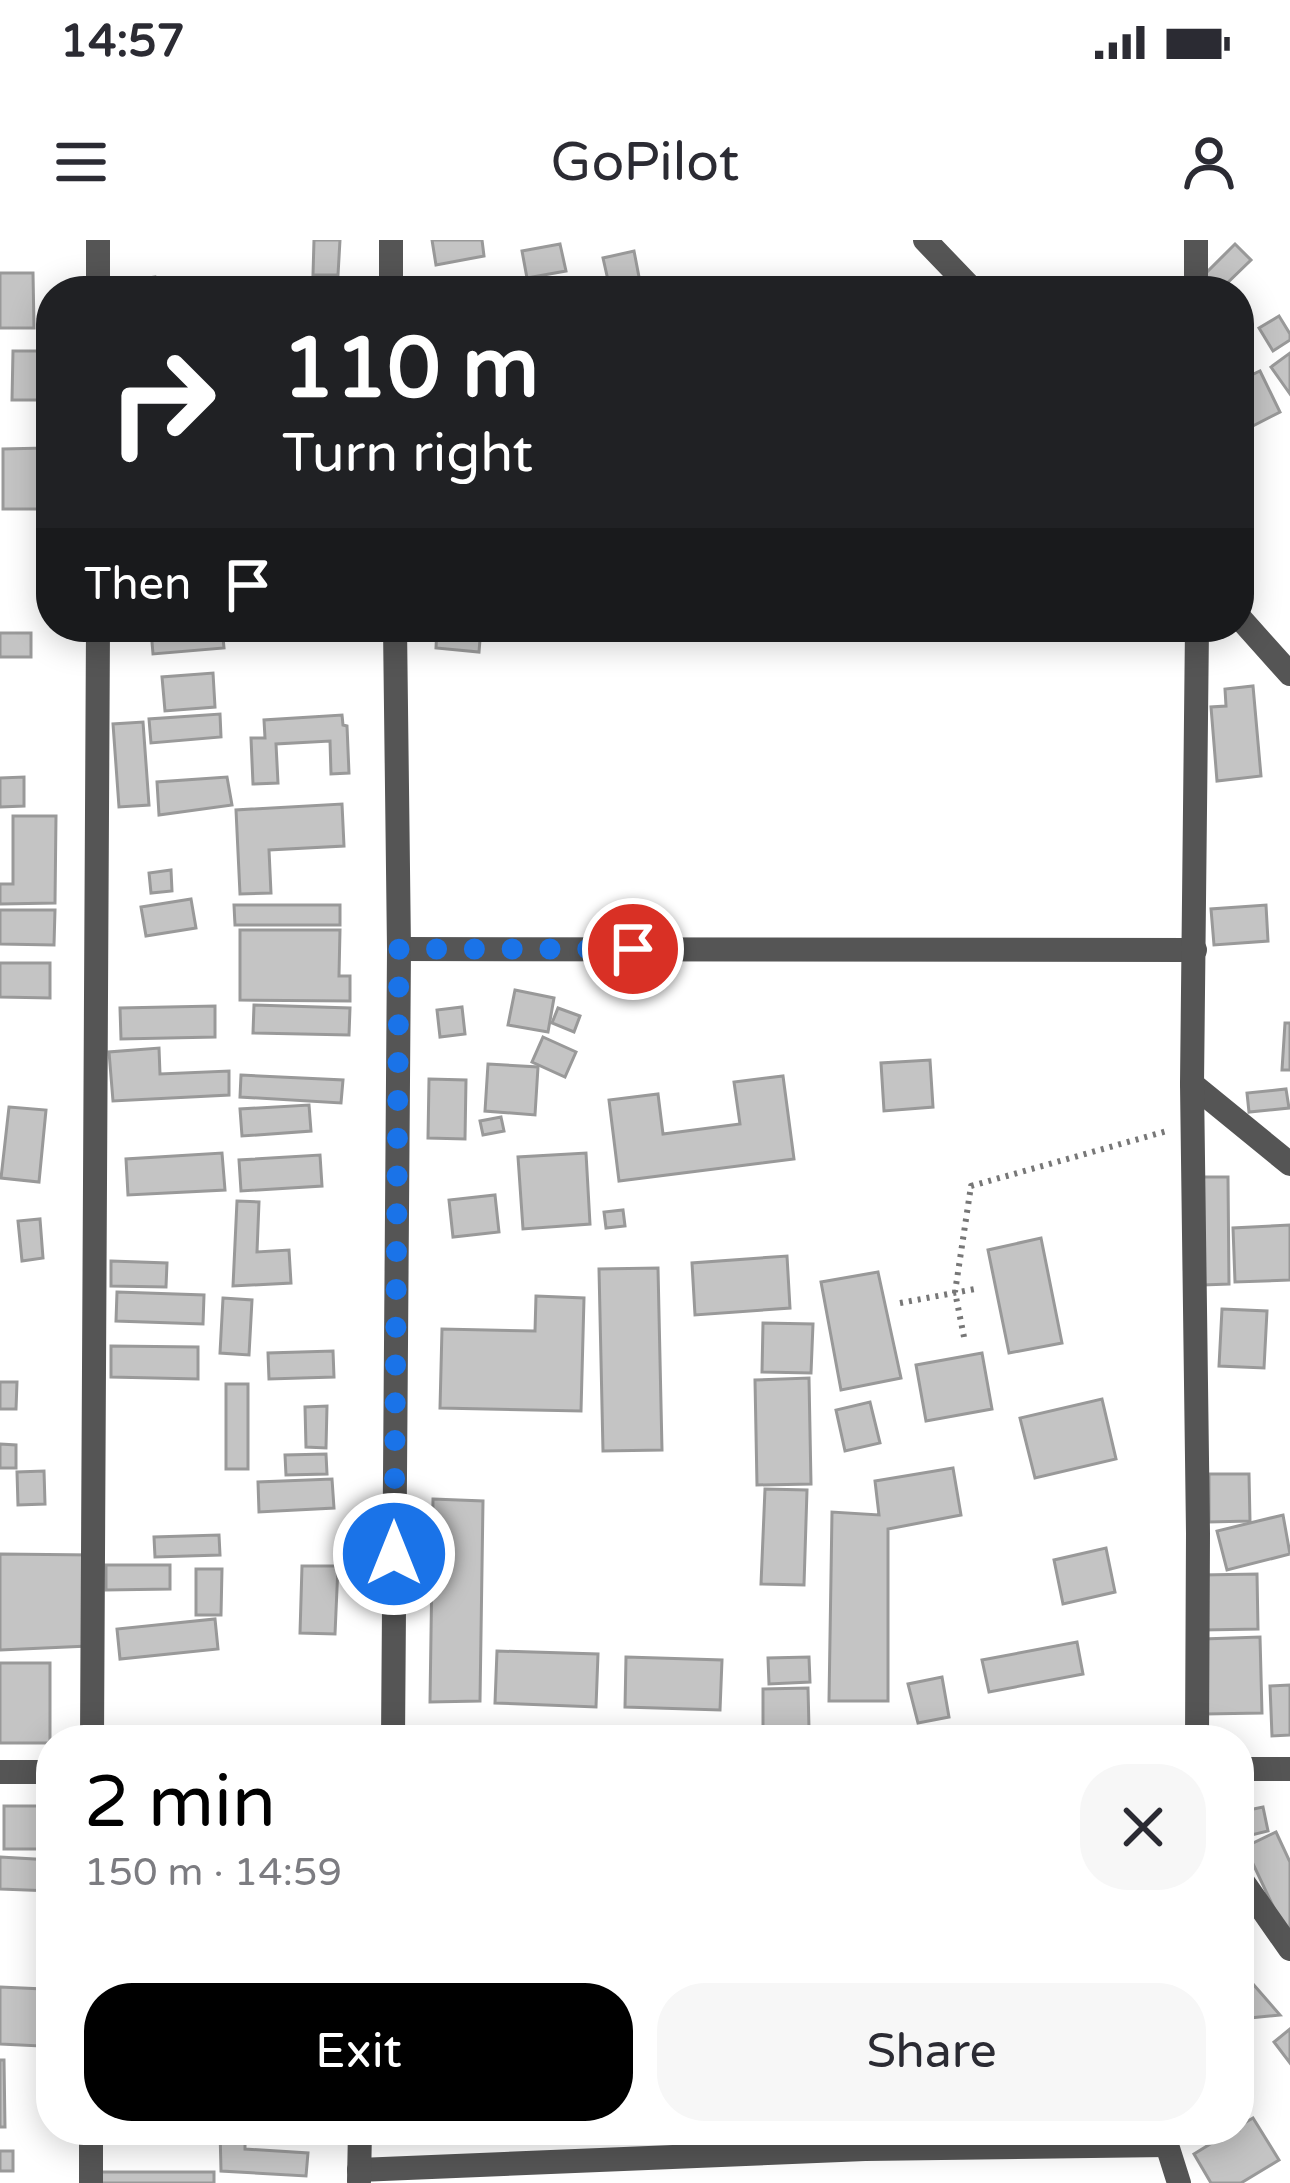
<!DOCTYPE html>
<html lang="en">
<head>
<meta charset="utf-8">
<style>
  :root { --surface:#fff; --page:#f7f7f7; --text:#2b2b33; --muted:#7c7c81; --accent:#000 }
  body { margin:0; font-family:"Varela Round",sans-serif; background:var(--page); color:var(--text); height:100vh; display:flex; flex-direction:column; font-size:45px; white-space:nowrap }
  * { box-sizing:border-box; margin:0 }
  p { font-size:39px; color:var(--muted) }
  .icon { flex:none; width:66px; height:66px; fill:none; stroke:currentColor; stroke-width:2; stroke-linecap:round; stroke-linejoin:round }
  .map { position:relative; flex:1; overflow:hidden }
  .details { position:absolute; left:36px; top:1485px; width:1218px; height:420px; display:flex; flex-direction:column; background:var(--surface); border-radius:48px; box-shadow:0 6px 30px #0003 }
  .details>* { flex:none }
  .hud { position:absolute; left:36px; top:36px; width:1218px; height:366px; border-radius:48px; box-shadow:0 6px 30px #0003; background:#202124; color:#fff; overflow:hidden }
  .pin { position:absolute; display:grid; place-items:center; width:102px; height:102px; color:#fff; margin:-51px; border:6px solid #fff; border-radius:50%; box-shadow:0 3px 12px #0007 }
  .me { position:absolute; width:132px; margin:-66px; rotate:0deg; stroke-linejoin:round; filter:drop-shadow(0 0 9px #0008) }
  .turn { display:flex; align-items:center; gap:42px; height:252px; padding:0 48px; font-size:54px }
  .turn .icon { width:156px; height:156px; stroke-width:2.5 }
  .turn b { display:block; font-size:84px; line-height:102px }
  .then { display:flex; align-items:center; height:114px; padding:0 48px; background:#0003; gap:24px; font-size:45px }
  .round { display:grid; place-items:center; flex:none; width:126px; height:126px; border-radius:48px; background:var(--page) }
  .summary { display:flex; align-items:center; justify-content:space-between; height:204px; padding:0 48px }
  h1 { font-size:72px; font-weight:600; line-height:90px; color:var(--accent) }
  .button { display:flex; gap:24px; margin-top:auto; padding:24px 48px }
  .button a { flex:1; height:138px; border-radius:48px; background:var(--accent); color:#fff; font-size:48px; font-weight:600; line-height:138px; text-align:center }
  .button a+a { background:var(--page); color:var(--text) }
  .status { display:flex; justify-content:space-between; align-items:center; height:84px; padding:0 60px; background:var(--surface); direction:ltr }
  .status svg { height:33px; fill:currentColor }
  header { display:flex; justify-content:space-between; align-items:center; height:156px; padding:0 48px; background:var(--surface); font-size:54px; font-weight:600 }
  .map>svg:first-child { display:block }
</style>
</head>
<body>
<div class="status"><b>14:57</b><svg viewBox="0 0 49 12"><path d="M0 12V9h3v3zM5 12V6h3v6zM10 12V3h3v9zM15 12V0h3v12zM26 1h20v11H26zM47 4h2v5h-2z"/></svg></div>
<header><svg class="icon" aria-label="menu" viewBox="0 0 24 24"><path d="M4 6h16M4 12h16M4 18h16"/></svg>GoPilot<svg class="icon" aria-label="person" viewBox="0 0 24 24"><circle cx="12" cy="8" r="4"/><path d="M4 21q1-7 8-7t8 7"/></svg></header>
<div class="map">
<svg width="1290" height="1943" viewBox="0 0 1290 1943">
  <rect width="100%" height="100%" fill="#fff"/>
  <!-- building -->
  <g fill="#c4c4c4" stroke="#999" stroke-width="3">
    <polygon points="314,0 340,0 338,35 313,35"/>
    <polygon points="432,0 482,0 484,16 436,25"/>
    <polygon points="560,4 566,31 527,38 522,11"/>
    <polygon points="1235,4 1251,20 1219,51 1203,36"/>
    <polygon points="634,11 640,42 610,49 603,18"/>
    <polygon points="0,33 33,33 34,88 0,88"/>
    <polygon points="155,37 158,51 120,51 118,43"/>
    <polygon points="1279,76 1290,94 1290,100 1273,111 1259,88"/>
    <polygon points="13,111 49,111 49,160 12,160"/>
    <polygon points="1290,113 1290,154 1271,127"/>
    <polygon points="1260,131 1280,172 1239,193 1239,141"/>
    <polygon points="45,208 45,269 3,269 3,209"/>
    <polygon points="190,387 222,387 224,408 153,414 151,390"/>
    <polygon points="437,387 481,387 479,412 436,408"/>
    <rect x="0" y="393" width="31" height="24"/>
    <polygon points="213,433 215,467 165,471 162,437"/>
    <polygon points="1253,446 1261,536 1217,541 1211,467 1226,466 1225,449"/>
    <polygon points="220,474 221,497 151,503 149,479"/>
    <polygon points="342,475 343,485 347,486 349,533 331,534 330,501 276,504 278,543 253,544 251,498 265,498 264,480"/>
    <polygon points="143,482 149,565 119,567 113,484"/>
    <polygon points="24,537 24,566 0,567 0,538"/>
    <polygon points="227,537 232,565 159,575 157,542"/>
    <polygon points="342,564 344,606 269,610 271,653 240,654 236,570"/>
    <polygon points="13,576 56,576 55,663 0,664 0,644 13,644"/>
    <polygon points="171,630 172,651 151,653 149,633"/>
    <polygon points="191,659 196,688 146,696 141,667"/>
    <polygon points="234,665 340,665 340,685 235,685"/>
    <polygon points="1266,665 1268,701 1214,705 1211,669"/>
    <polygon points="0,670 55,670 54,705 0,704"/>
    <polygon points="240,690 340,690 339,736 350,736 350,761 240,760"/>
    <polygon points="0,723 50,723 50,758 0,757"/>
    <polygon points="515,750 554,758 548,792 508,785"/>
    <polygon points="254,765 350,768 349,795 253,793"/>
    <polygon points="215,766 215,797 121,799 120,768"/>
    <polygon points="462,767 465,794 440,797 437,770"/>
    <polygon points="558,768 580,776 574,792 552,783"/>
    <polygon points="1285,783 1290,783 1290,830 1282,830"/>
    <polygon points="543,797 576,812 565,837 532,822"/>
    <polygon points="159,808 160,834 229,831 229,855 113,861 109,812"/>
    <polygon points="930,820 933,867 884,871 881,823"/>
    <polygon points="488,824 538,827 535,875 485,871"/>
    <polygon points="241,835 343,840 341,863 240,857"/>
    <polygon points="783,836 794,919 619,941 609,860 658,854 663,894 740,884 734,842"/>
    <polygon points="429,839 466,840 465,899 428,898"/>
    <polygon points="1286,849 1289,868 1249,872 1247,853"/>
    <polygon points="309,865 311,891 242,896 240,869"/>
    <polygon points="9,867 46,870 39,942 1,938"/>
    <polygon points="501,877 504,891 483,895 480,881"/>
    <polygon points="222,913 225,950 128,955 126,919"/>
    <polygon points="586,913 590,984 523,989 518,917"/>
    <polygon points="320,915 322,946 241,951 239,920"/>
    <polygon points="1202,937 1228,937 1229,1044 1203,1045"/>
    <polygon points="495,955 499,992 453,997 449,960"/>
    <polygon points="237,961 259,962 257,1012 289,1010 291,1043 233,1046"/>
    <polygon points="623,970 625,986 606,988 604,972"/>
    <polygon points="40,979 43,1018 22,1021 18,981"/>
    <polygon points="1290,985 1290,1040 1235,1042 1233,988"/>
    <polygon points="1041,998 1062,1103 1009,1113 988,1010"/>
    <polygon points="787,1016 790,1068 695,1075 692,1023"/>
    <polygon points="111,1021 167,1023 166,1047 111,1046"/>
    <polygon points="658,1028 662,1210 603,1211 599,1029"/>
    <polygon points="878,1032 901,1138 841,1150 821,1042"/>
    <polygon points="117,1052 204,1055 203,1084 116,1081"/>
    <polygon points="536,1056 584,1058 581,1171 440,1168 442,1089 535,1091"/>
    <polygon points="223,1058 252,1060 249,1115 220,1113"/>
    <polygon points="1222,1069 1267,1071 1264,1128 1219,1126"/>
    <polygon points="763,1083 813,1084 811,1133 762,1132"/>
    <polygon points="111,1106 198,1107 198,1139 111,1137"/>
    <polygon points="333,1111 334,1137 269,1139 268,1113"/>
    <polygon points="982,1113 992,1169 926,1181 916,1125"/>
    <polygon points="809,1138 811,1244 757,1245 755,1140"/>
    <polygon points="0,1142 17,1142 16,1169 0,1169"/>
    <rect x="226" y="1144" width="22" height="85"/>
    <polygon points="1102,1159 1116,1219 1035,1238 1020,1178"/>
    <polygon points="870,1162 880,1203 845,1211 836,1170"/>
    <polygon points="327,1166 326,1208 306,1207 305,1167"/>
    <polygon points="0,1204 16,1205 16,1228 0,1228"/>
    <polygon points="326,1214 327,1234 286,1235 285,1215"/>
    <polygon points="953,1228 961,1275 888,1289 888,1461 829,1461 832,1272 879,1275 875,1241"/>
    <polygon points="44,1231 45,1264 18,1265 17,1232"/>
    <polygon points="1209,1234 1249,1234 1250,1281 1209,1282"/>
    <polygon points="332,1239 334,1268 259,1272 258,1242"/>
    <polygon points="765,1249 807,1250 804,1345 761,1344"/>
    <polygon points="433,1259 483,1261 480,1461 430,1462"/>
    <polygon points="1283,1275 1290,1314 1227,1330 1217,1291"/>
    <polygon points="219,1295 220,1315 155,1317 154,1297"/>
    <polygon points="1106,1308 1115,1352 1063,1364 1054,1320"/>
    <polygon points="0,1314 93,1315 88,1406 0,1410"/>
    <polygon points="106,1325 170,1325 170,1349 106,1350"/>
    <polygon points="302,1326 338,1326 335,1394 300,1393"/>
    <polygon points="196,1329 222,1329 221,1375 196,1375"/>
    <polygon points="1257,1334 1258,1389 1203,1390 1202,1335"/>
    <polygon points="215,1379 218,1409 120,1419 117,1389"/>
    <polygon points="1260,1397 1262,1473 1205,1474 1203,1399"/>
    <polygon points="1077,1402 1083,1434 989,1452 982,1420"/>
    <polygon points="497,1411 598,1414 596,1467 495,1463"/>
    <polygon points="626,1417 722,1420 720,1470 625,1467"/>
    <polygon points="809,1417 810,1442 769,1444 768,1418"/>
    <rect x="0" y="1423" width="50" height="80"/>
    <polygon points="942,1437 949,1477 918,1483 908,1444"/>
    <polygon points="1290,1445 1290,1495 1272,1496 1270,1446"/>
    <polygon points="808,1448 809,1488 763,1489 763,1449"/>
    <rect x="4" y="1566" width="47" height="43"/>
    <polygon points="1263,1567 1268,1591 1239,1598 1239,1572"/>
    <polygon points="1276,1592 1290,1622 1290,1702 1245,1607"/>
    <polygon points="0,1617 51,1620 51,1651 0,1649"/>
    <polygon points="1239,1728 1280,1775 1239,1779"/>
    <polygon points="0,1747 43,1749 40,1806 0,1804"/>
    <polygon points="1290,1789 1290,1823 1274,1802"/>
    <polygon points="0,1820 4,1820 5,1887 0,1887"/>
    <polygon points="1253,1878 1279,1920 1241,1943 1211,1943 1194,1914 1233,1890 1239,1890 1239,1886"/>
    <polygon points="220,1890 245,1890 245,1909 308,1913 306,1936 221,1931"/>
    <rect x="254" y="1890" width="54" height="12"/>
    <polygon points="711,1890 799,1890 798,1897"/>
    <polygon points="853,1890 935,1890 935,1893 854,1902"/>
    <polygon points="1005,1890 1127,1890 1127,1891 1005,1896"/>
    <rect x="0" y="1911" width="13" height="20"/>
    <rect x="98" y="1932" width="116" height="11"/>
  </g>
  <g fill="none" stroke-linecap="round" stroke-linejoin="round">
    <!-- path -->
    <g stroke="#777" stroke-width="6" stroke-dasharray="3 6" stroke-linecap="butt">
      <polyline points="900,1063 975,1049"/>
      <polyline points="964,1097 955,1052 971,946 1167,891"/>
    </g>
    <!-- minor -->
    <g stroke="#555" stroke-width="24">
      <polyline points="391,0 391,51"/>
      <polyline points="925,0 974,51"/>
      <polyline points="1196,0 1196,51"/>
      <polyline points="98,51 98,0"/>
      <polyline points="1239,377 1290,434"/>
      <polyline points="399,709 1195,710"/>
      <polyline points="1192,844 1290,924"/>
      <polyline points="92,1500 98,387"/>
      <polyline points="393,1500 399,709 395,387"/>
      <polyline points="1197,1500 1198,1293 1192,844 1197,387"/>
      <polyline points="1239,1636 1290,1709"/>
      <polyline points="1167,1893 1167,1905 1179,1943"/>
      <polyline points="359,1930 865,1909 1167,1905"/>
      <polyline points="359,1941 360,1890"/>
      <polyline points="91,1943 91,1890"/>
    </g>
    <!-- tertiary -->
    <g stroke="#555" stroke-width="24">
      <polyline points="1239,1529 1290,1529"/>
      <polyline points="0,1532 51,1532"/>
    </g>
  </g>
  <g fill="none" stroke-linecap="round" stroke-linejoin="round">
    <!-- route -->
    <polyline stroke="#1a73e8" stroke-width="21" stroke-dasharray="0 37.8" points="394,1314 399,709 633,709"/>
  </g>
</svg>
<div class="pin" style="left:633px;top:709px;background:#d93025"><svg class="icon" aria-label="arrive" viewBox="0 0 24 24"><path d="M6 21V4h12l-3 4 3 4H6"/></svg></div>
<svg class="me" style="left:394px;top:1314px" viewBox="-20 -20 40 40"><circle r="17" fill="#1a73e8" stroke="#fff" stroke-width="3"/><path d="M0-11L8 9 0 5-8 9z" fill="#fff"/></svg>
<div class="hud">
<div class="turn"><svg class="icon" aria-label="right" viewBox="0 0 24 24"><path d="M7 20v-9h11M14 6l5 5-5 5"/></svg><div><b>110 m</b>Turn right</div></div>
<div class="then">Then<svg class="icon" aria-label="arrive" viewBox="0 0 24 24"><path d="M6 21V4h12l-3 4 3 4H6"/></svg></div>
</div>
<section class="details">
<div class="summary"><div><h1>2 min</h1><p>150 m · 14:59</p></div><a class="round"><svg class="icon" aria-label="close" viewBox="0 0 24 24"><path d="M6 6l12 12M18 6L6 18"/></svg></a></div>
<div class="button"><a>Exit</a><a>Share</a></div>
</section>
</div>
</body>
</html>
